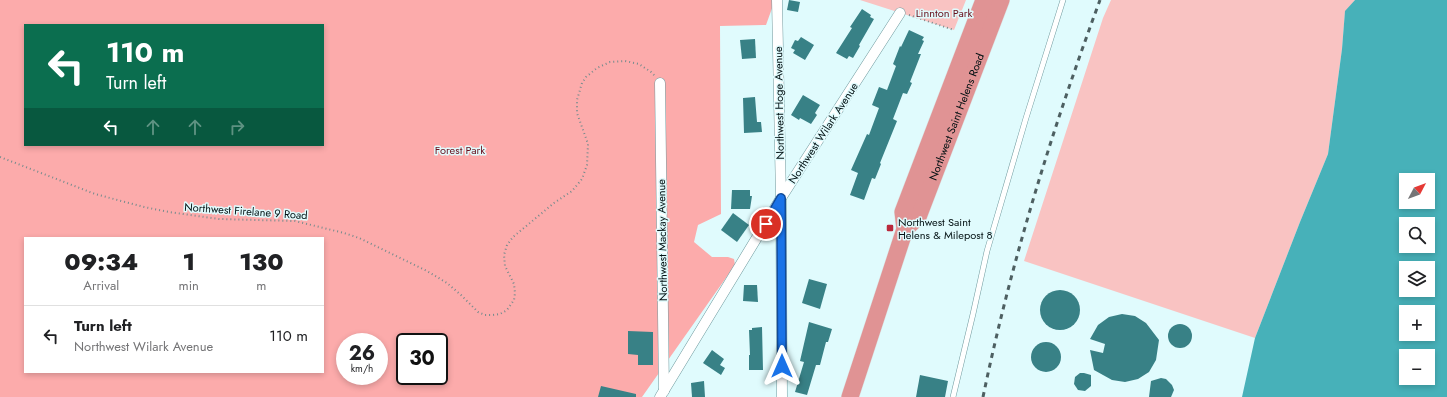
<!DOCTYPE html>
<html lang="en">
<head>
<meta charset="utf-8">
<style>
  :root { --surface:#fff; --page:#f6f6f6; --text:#202124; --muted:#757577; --line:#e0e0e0 }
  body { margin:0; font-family:Jost,sans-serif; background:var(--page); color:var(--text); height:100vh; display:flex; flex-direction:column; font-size:15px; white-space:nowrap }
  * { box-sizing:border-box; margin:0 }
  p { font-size:13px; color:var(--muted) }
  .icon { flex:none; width:22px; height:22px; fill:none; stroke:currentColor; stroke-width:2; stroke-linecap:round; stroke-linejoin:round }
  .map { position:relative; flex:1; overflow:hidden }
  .details { position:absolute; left:24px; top:237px; width:300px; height:136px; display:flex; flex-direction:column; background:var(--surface); border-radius:0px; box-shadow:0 2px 6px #0003 }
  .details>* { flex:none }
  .hud { position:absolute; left:24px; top:24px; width:300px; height:122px; border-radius:0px; box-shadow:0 2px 6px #0003; background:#0b6e4f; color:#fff; overflow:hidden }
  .needle { width:26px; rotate:49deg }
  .buttons { position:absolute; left:1399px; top:173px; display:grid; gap:8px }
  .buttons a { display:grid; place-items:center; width:36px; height:36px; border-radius:0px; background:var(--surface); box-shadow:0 2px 6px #0003; font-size:20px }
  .speed { position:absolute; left:336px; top:333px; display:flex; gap:8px; font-size:20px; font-weight:700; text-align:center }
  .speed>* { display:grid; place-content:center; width:52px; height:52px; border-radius:50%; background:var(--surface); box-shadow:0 2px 6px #0003; line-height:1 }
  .speed small { font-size:10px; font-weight:400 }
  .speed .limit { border:2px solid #111; border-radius:6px; background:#fff; color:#111 }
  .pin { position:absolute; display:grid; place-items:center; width:34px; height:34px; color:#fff; margin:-17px; border:2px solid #fff; border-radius:50%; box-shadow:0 1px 4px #0007 }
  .me { position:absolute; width:44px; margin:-22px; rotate:0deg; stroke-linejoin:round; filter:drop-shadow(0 0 3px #0008) }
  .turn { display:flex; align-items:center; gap:14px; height:84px; padding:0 16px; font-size:18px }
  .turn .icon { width:52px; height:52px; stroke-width:2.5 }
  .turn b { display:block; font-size:28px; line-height:34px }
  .lanes { display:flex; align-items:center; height:38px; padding:0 16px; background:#0003; justify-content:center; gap:20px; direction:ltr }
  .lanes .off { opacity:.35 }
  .eta { display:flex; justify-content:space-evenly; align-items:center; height:68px; text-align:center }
  .eta b { font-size:24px; font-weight:800; line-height:28px }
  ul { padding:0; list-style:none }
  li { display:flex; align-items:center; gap:12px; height:60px; padding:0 16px; border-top:1px solid var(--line) }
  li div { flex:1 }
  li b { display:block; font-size:15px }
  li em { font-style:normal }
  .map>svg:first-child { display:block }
</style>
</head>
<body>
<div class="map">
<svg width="1447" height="397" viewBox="0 0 1447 397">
  <rect width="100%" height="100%" fill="#e0fbfd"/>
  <!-- green -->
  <g fill="#f9c3c2">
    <polygon points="860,0 966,0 954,30"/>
    <polygon points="1111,0 1355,0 1345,12 1342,49 1328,154 1300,222 1255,338 1024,261 1103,18"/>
  </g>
  <!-- forest -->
  <path fill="#fcabab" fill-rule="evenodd" d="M0 0H775L766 25 720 26 721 214 698 225 694 242 712 257H728L734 259 735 265 642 397H0ZM25 25H323V145H25ZM25 238H323V372H25ZM345 342H379V376H345ZM405 342H439V376H405Z"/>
  <!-- water -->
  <path fill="#47b1b9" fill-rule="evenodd" d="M1355 0H1447V397H1242L1255 338 1300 222 1328 154 1342 49 1345 11ZM1406 180H1428V202H1406ZM1406 224H1428V246H1406ZM1406 268H1428V290H1406ZM1406 312H1428V334H1406ZM1406 356H1428V378H1406Z"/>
  <!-- building -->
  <g fill="#388186">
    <polygon points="789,0 800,2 798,12 787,10"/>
    <polygon points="862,9 871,15 870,17 874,19 859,45 860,46 853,58 849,56 847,59 836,53 852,28 850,27"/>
    <polygon points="909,30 924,37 922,40 924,41 918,54 921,54 910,82 912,83 907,94 903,93 893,119 897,121 880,163 881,164 875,179 872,178 864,200 850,195 858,173 851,170 867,134 869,135 879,108 872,105 879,87 887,90 896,66 893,64 900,46 901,47"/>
    <polygon points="801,37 814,45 805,60 793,53 795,50 791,48 795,40 798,41"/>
    <polygon points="755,39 756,58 742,59 740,40"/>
    <polygon points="803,95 820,105 815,113 817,115 811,124 800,118 799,120 791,115"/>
    <polygon points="755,97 757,122 761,122 762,132 744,133 743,98"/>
    <polygon points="732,190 750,190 750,196 752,196 750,209 731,209"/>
    <polygon points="733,213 749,225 737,242 721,230"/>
    <polygon points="809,279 827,284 820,309 802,303"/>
    <polygon points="744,285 757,285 758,302 743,301"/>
    <circle cx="1060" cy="310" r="20"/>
    <polygon points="1122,314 1135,316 1146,323 1159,340 1156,360 1149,372 1138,379 1125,382 1112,380 1094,370 1090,350 1103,353 1105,344 1090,339 1098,325 1109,317"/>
    <polygon points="809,322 832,329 828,342 826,342 820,365 816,365 807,395 795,392 804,362 800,361"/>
    <circle cx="1180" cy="336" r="12"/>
    <polygon points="762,327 763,370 749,370 749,355 750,355 749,330 752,330 752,328"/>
    <polygon points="628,331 653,332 653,365 638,365 638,355 628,354"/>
    <circle cx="1046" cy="357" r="15"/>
    <polygon points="712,350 724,359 720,365 725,368 721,375 703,363"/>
    <polygon points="1080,373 1084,373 1091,375 1091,386 1085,391 1078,390 1074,384 1075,377"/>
    <polygon points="920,375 948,381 945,397 916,397"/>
    <polygon points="1161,378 1166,379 1172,385 1174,390 1171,397 1149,397 1151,381"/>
    <polygon points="704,381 705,397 692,397 691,383"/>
    <polygon points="601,386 636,394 636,397 598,397"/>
  </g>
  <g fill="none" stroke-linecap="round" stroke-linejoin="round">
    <!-- service casing -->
    <g stroke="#709b9f" stroke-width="6">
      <polyline id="service" points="953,397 973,314 987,251 1026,118 1063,0"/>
    </g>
    <!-- minor casing -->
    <g stroke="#709b9f" stroke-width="11">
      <g id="minor">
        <polyline points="777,0 781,198 782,397"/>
        <polyline points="660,83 664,391"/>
        <polyline points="660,397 781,198 900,13"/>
      </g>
    </g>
    <!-- trunk casing -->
    <g stroke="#dcdede" stroke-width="18">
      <g id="trunk">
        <path id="s1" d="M905 229 918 217 1001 0"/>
        <polyline points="850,397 905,229 903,212 984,0"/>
      </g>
    </g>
    <!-- path -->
    <g stroke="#768b8d" stroke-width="2" stroke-dasharray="1 3" stroke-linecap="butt">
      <polyline points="909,15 954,30"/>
      <polyline points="0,157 95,194 144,207 169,212 219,219 295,221 344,233 359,238 427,271 447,283 461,295 478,312 485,315 493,315 500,314 507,310 514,300 515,293 514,284 505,266 504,255 507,245 513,237 554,203 572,191 582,179 587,165 588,144 577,113 577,100 582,83 586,77 597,68 610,62 625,61 639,64 651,72 655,76"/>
    </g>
    <!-- service -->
    <use href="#service" stroke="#fff" stroke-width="5"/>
    <!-- minor -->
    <use href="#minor" stroke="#fff" stroke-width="10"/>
    <!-- trunk -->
    <use href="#trunk" stroke="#e09394" stroke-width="17"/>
    <!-- rail -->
    <path stroke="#4d5f61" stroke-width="3" stroke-dasharray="5 5" stroke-linecap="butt" d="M983 397C1011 262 1052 130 1100 0"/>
  </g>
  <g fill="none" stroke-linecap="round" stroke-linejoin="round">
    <!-- route casing -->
    <g stroke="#114b97" stroke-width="10">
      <polyline id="route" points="766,224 781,198 782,366"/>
    </g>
    <!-- route -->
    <use href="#route" stroke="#1a73e8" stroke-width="7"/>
  </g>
  <!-- markers -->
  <rect fill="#ba293c" stroke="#e0fbfd" stroke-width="1.5" x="886" y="224" width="8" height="8" rx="2"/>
  <g text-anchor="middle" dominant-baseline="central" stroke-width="3" stroke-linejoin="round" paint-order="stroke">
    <!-- park labels -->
    <g font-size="11" fill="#680f1c" stroke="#e0fbfd">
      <text x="944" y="13">Linnton Park</text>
      <text x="460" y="150">Forest Park</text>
    </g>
    <!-- street labels -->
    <g font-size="11" fill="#021012" stroke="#e0fbfd">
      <text transform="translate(779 103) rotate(-91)">Northwest Hoge Avenue</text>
      <text stroke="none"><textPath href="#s1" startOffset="125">Northwest Saint Helens Road</textPath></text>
      <text transform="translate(823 133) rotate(-57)">Northwest Wilark Avenue</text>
      <text transform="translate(246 211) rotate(4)">Northwest Firelane 9 Road</text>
      <text transform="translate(662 240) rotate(-91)">Northwest Mackay Avenue</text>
    </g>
    <!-- poi labels -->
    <g font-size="11" fill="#021012" stroke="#e0fbfd" text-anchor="start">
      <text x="898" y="222">Northwest Saint<tspan x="898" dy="13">Helens &amp; Milepost 8</tspan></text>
    </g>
  </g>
</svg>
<div class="buttons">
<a><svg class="needle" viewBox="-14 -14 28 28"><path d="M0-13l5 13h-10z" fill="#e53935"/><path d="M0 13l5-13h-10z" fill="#757577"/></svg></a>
<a><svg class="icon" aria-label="search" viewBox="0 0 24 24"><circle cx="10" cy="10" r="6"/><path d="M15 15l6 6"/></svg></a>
<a><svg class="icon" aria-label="layers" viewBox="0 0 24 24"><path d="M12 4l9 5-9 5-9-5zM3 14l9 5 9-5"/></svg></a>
<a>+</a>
<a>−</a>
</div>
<div class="speed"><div>26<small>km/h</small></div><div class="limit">30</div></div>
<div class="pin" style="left:766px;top:224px;background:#d93025"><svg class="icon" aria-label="arrive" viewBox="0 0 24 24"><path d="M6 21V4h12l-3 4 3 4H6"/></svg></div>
<svg class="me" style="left:782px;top:366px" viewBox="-20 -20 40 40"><path d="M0-17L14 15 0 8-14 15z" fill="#1a73e8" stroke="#fff" stroke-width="4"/></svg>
<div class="hud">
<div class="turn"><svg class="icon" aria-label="left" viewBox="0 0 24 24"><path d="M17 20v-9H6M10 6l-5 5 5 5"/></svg><div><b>110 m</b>Turn left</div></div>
<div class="lanes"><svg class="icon" aria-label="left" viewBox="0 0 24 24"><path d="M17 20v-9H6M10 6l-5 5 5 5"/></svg><svg class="icon off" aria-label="ahead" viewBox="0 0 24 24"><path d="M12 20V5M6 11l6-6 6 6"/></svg><svg class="icon off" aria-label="ahead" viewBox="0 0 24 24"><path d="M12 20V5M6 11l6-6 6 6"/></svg><svg class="icon off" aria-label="right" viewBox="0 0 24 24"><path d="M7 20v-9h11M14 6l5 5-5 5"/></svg></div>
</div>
<section class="details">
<div class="eta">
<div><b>09:34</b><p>Arrival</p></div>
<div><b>1</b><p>min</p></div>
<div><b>130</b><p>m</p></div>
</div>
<ul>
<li><svg class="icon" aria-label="left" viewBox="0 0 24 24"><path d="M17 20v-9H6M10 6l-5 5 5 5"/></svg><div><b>Turn left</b><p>Northwest Wilark Avenue</p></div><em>110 m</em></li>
</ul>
</section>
</div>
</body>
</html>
